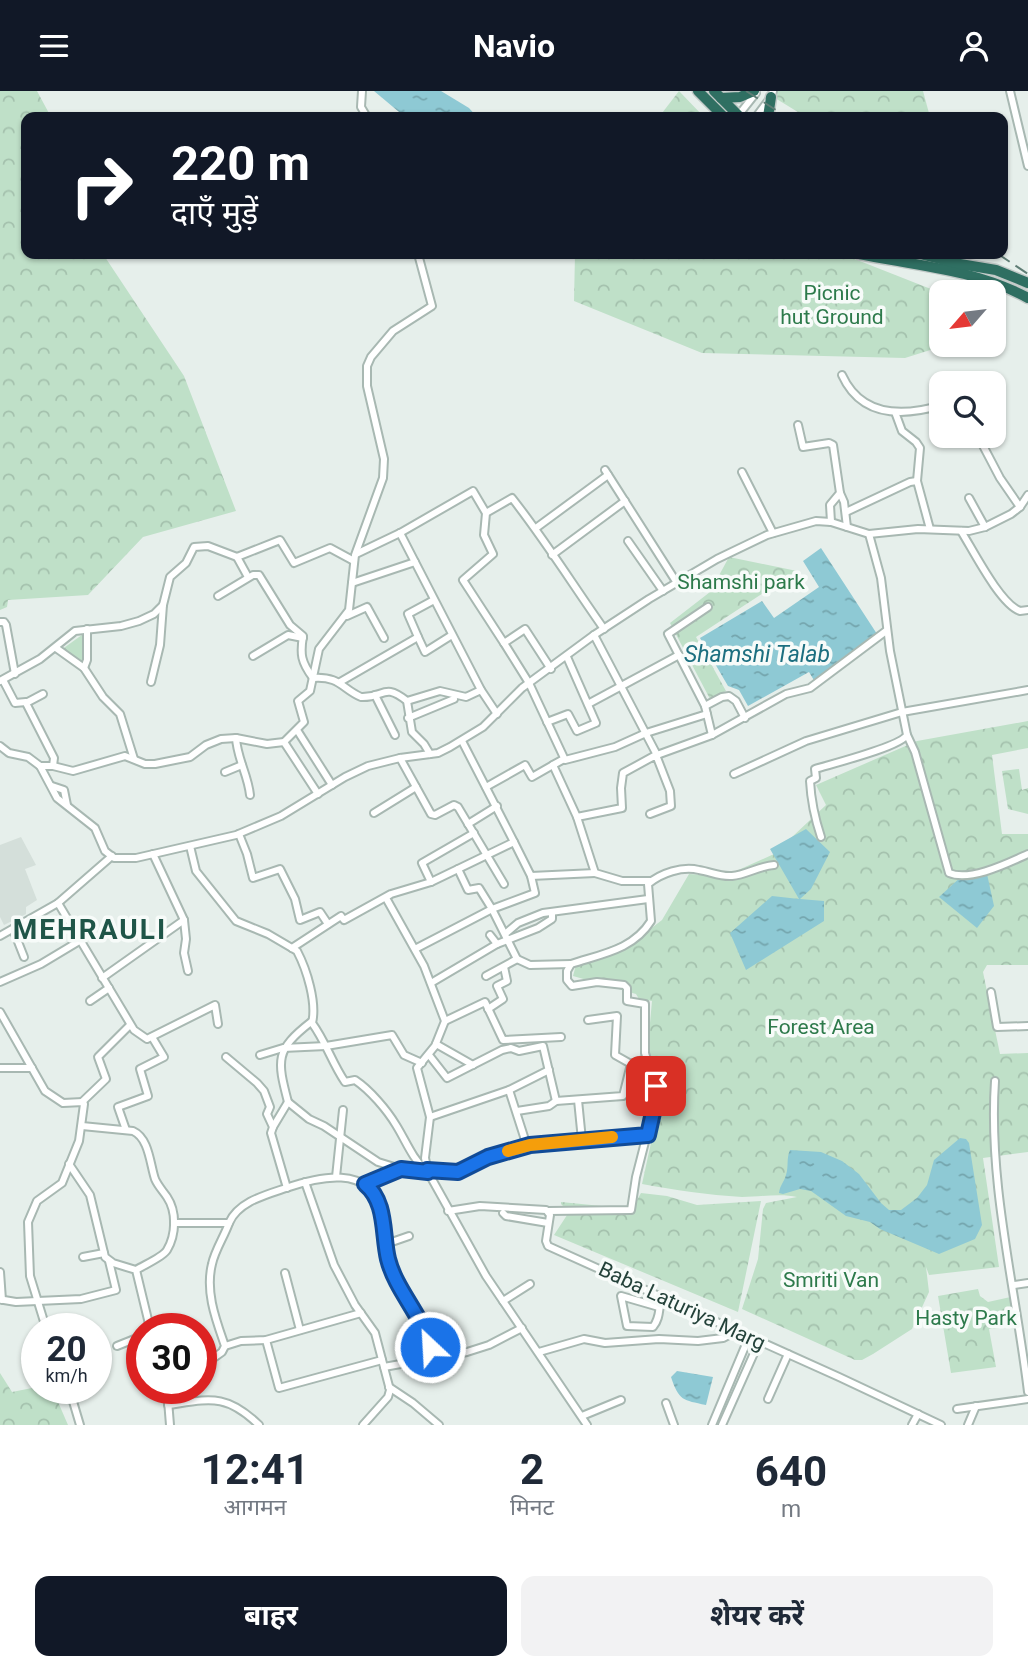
<!DOCTYPE html>
<html lang="hi">
<head>
<meta charset="utf-8">
<style>
  :root { --surface:#fff; --page:#f2f2f3; --text:#1f2937; --muted:#747a83; --accent:#111827 }
  body { margin:0; font-family:Roboto,"Noto Sans Devanagari",sans-serif; background:var(--page); color:var(--text); height:100vh; display:flex; flex-direction:column; font-size:26px; white-space:nowrap }
  * { box-sizing:border-box; margin:0 }
  p { font-size:23px; color:var(--muted) }
  .icon { flex:none; width:38px; height:38px; fill:none; stroke:currentColor; stroke-width:2; stroke-linecap:round; stroke-linejoin:round }
  .map { position:relative; height:1334px; overflow:hidden }
  .drawer { display:flex; flex-direction:column; background:var(--surface); flex:1 }
  .drawer>* { flex:none }
  .top-card { position:absolute; left:21px; top:21px; width:987px; height:147px; border-radius:14px; box-shadow:0 2px 5px #0004; background:#111827; color:#fff; overflow:hidden }
  .needle { width:46px; rotate:242deg }
  .controls { position:absolute; left:929px; top:189px; display:grid; gap:14px }
  .controls a { display:grid; place-items:center; width:77px; height:77px; border-radius:14px; background:var(--surface); box-shadow:0 2px 5px #0004; font-size:35px }
  .speed { position:absolute; left:21px; top:1222px; display:flex; gap:14px; font-size:35px; font-weight:700; text-align:center }
  .speed>* { display:grid; place-content:center; width:91px; height:91px; border-radius:50%; background:var(--surface); box-shadow:0 2px 5px #0004; line-height:1 }
  .speed small { font-size:18px; font-weight:400 }
  .speed .limit { border:10px solid #d22; background:#fff; color:#111 }
  .pin { position:absolute; display:grid; place-items:center; width:60px; height:60px; color:#fff; margin:-30px; border-radius:14px; box-shadow:0 4px 10px #0006 }
  .me { position:absolute; width:77px; margin:-38px; rotate:335deg; stroke-linejoin:round; filter:drop-shadow(0 0 5px #0008) }
  .turn { display:flex; align-items:center; gap:24px; height:147px; padding:0 35px; font-size:32px }
  .turn .icon { width:91px; height:91px; stroke-width:2.5 }
  .turn b { display:block; font-size:49px; line-height:60px }
  .eta { display:flex; justify-content:space-evenly; align-items:center; height:119px; text-align:center }
  .eta b { font-size:42px; font-weight:700; line-height:49px }
  .cta { display:flex; gap:14px; margin-top:auto; padding:14px 35px }
  .cta a { flex:1; height:80px; border-radius:14px; background:var(--accent); color:#fff; font-size:28px; font-weight:700; line-height:80px; text-align:center }
  .cta a+a { background:var(--page); color:var(--text) }
  header { display:flex; justify-content:space-between; align-items:center; height:91px; padding:0 35px; background:var(--accent); color:#fff; font-size:32px; font-weight:700 }
  .map>svg:first-child { display:block }
</style>
</head>
<body>
<header><svg class="icon" aria-label="menu" viewBox="0 0 24 24"><path d="M4 6h16M4 12h16M4 18h16"/></svg>Navio<svg class="icon" aria-label="person" viewBox="0 0 24 24"><circle cx="12" cy="8" r="4"/><path d="M4 21q1-7 8-7t8 7"/></svg></header>
<div class="map">
<svg width="1028" height="1334" viewBox="0 0 1028 1334">
  <defs>
    <pattern id="forest-crowns" width="20" height="18" patternUnits="userSpaceOnUse" patternTransform="scale(1.75)"><rect width="20" height="18" fill="#bfe0c8"/><path d="M2 6a3 3 0 1 1 6 0M12 15a3 3 0 1 1 6 0" fill="none" stroke="#a4c1ad"/></pattern>
    <pattern id="water-ripples" width="26" height="14" patternUnits="userSpaceOnUse" patternTransform="scale(1.75)"><rect width="26" height="14" fill="#8ec9d4"/><path d="M2 4q2-2 4 0t4 0M15 11q2-2 4 0t4 0" fill="none" stroke="#74a5ad"/></pattern>
  </defs>
  <rect width="100%" height="100%" fill="#e6efeb"/>
  <!-- built -->
  <polygon fill="#d4dfda" points="21,746 36,774 25,778 37,809 26,816 26,823 4,834 0,826 0,754"/>
  <!-- forest -->
  <g fill="url(#forest-crowns)">
    <polygon points="0,0 37,0 51,26 26,26 26,163 103,163 184,285 236,420 143,446 88,504 8,509 7,516 0,519"/>
    <polygon points="679,0 704,26 659,26"/>
    <polygon points="777,0 923,0 930,26 806,26 775,7"/>
    <polygon points="575,163 842,163 941,202 942,254 946,254 905,267 702,262 574,210"/>
    <polygon points="729,466 797,480 696,546 726,600 710,608 670,532 710,501"/>
    <polygon points="86,541 86,569 80,574 61,559"/>
    <path d="M1028 630V657L992 664 1002 743H1028V874H987L983 881 1000 963 1028 962V1061L983 1067 999 1176 929 1184 926 1176 929 1201 912 1238 873 1263 862 1269H855L742 1218 758 1168 763 1118 766 1112 797 1106C781 1102 759 1106 742 1106 707 1104 675 1099 642 1093L663 997 647 965 652 910 639 908 636 903 573 885 577 870 649 839 662 829 689 783 725 785 774 763 826 714 816 694 917 650Z"/>
    <polygon points="1019,678 1022,699 1028,697 1028,723 1008,718 1002,680"/>
    <polygon points="641,1102 667,1105 697,1114 761,1110 738,1221 554,1144 569,1121 561,1113 561,1111 632,1118"/>
    <polygon points="978,1198 980,1205 988,1211 1015,1205 1020,1235 989,1238 996,1276 951,1282 938,1205"/>
    <polygon points="0,1282 12,1301 37,1296 52,1297 68,1334 0,1334"/>
  </g>
  <!-- water -->
  <g fill="url(#water-ripples)">
    <polygon points="374,0 441,0 469,17 477,26 405,26"/>
    <polygon points="821,457 877,543 815,591 809,581 748,615 739,599 728,595 700,547 762,510 774,527 819,496 803,470"/>
    <polygon points="806,738 830,761 811,798 800,808 824,810 824,830 746,879 730,842 772,805 799,808 770,758"/>
    <polygon points="987,783 994,815 977,837 939,806 962,785"/>
    <path d="M960 1047 966 1048 969 1052 982 1134 975 1148 939 1163 880 1138 870 1131 846 1125 811 1100 800 1098 783 1103 779 1102C780 1094 784 1091 786 1084 789 1075 786 1068 790 1059L821 1061 842 1070 859 1083 881 1112 889 1119H901L917 1107 927 1094 934 1069Z"/>
    <path d="M677 1280 713 1286 706 1314C683 1309 679 1310 671 1286Z"/>
  </g>
  <g fill="none" stroke-linecap="round" stroke-linejoin="round">
    <!-- minor casing -->
    <g stroke="#a8b8b2" stroke-width="10">
      <g id="minor">
        <polyline points="362,0 361,16 367,26"/>
        <polyline points="1010,0 1028,75"/>
        <polyline points="737,26 756,2"/>
        <polyline points="756,26 771,6 773,0"/>
        <path d="M842 284C861 326 902 326 942 314"/>
        <polyline points="895,321 902,340 916,351 920,357 917,390 930,438"/>
        <polyline points="798,334 803,356 829,352 833,354 840,402 830,414 831,431"/>
        <polyline points="978,345 1000,387 1020,416"/>
        <polyline points="605,379 677,492"/>
        <polyline points="742,381 773,442"/>
        <polyline points="840,402 844,411 847,436"/>
        <polyline points="969,407 985,436"/>
        <polyline points="846,421 910,391 917,390"/>
        <polyline points="536,437 608,384"/>
        <path d="M961 440C973 459 1000 513 1020 520L1028 519"/>
        <polyline points="400,442 481,599 497,623"/>
        <polyline points="628,450 663,500"/>
        <polyline points="356,463 400,442 473,400 486,422"/>
        <polyline points="552,464 625,410"/>
        <polyline points="237,466 248,486"/>
        <polyline points="352,492 415,471"/>
        <path d="M218 505 253 484H259L290 534 303 545C300 563 301 571 313 587 340 585 342 598 361 606 385 607 383 591 407 610L412 641 424 653 430 663"/>
        <polyline points="708,516 668,543 705,615 712,644"/>
        <polyline points="347,525 367,516 384,547"/>
        <polyline points="0,531 4,531 6,534 15,583"/>
        <polyline points="594,544 657,664 712,644 786,603 810,597 886,540"/>
        <polyline points="418,546 425,561 452,544"/>
        <polyline points="504,552 529,592 565,669 615,656 646,642 707,623"/>
        <polyline points="56,557 84,577 103,606 120,623 134,668"/>
        <polyline points="253,565 288,544 303,547"/>
        <polyline points="84,577 87,569 87,538"/>
        <path d="M551 578 525 538 504 552 463 489 493 463 484 444 486 422 512 407C545 449 573 494 604 538"/>
        <polyline points="3,589 15,612 26,611 27,614 54,667 53,675"/>
        <polyline points="0,590 40,568 75,540 121,535 139,530 154,523 163,514 170,486 186,472 194,456 208,455 237,466 280,449 294,472 330,457 354,470"/>
        <polyline points="151,591 160,554 163,514"/>
        <polyline points="340,591 418,546 408,523 434,509"/>
        <polyline points="375,604 395,644"/>
        <polyline points="407,610 440,600 466,606 481,599"/>
        <polyline points="26,612 43,603"/>
        <polyline points="588,613 679,564"/>
        <polyline points="705,615 722,606 729,605 736,610 745,627"/>
        <polyline points="408,627 454,608"/>
        <polyline points="547,631 568,623 577,640 596,632 567,566"/>
        <polyline points="297,639 332,694"/>
        <path d="M907 644 915 661 949 782C970 791 1008 772 1028 763"/>
        <path d="M236 647C237 667 248 684 250 704"/>
        <polyline points="284,651 318,703"/>
        <polyline points="0,655 9,662 28,666 40,675 53,675 73,680 125,665 145,673 155,673 190,666 206,654 221,648 236,647 267,653 284,651 304,631 298,610 310,600 319,558 349,519 355,464 383,387 384,368 367,295 367,275 371,266 393,240 432,215 418,163"/>
        <polyline points="400,667 431,723 435,724 454,714 458,716 504,793"/>
        <polyline points="564,668 553,674 577,726 595,782 622,790 650,790"/>
        <polyline points="40,675 57,707 95,737 105,760 114,767 136,767 236,744 281,725 345,686 368,675 400,667 438,662 450,656 483,636 522,597 594,544 649,508 717,468 767,444 816,430 831,431 869,443 918,438 969,440 985,436 1011,423 1020,416 1028,404"/>
        <polyline points="225,681 242,674"/>
        <polyline points="734,683 806,650 902,621 1028,599"/>
        <polyline points="52,695 64,699 67,714"/>
        <polyline points="486,696 525,674 532,686 553,674"/>
        <polyline points="374,722 416,696"/>
        <polyline points="577,726 622,717 621,697 623,682 656,664 670,700 671,715 650,723"/>
        <polyline points="468,733 497,715"/>
        <polyline points="239,743 247,763 253,787 280,778 295,808 300,829 320,821 328,833"/>
        <path d="M821 746C815 728 811 709 810 690L816 687 815 678C831 673 900 656 907 644L890 560 881 487 869 443"/>
        <polyline points="514,751 531,785 595,782"/>
        <path d="M190 755 196 780 236 830 268 843 297 860C307 879 317 912 312 932 326 951 332 972 345 991L355 989C370 999 387 1019 396 1034 406 1050 412 1067 426 1080"/>
        <polyline points="153,763 184,829 186,848 184,862 188,880"/>
        <polyline points="431,791 422,772 474,742"/>
        <polyline points="386,807 424,875 445,930 435,955 417,977 430,1026 425,1067 428,1081 486,1185 587,1334"/>
        <polyline points="58,812 134,939 147,948 215,914 218,933"/>
        <polyline points="13,838 24,866"/>
        <polyline points="505,843 518,832 543,822 648,808"/>
        <polyline points="0,845 58,812 112,765"/>
        <polyline points="497,853 538,837 552,828 552,821"/>
        <polyline points="292,857 341,825 344,829 391,803 431,791 514,751 462,650"/>
        <polyline points="415,858 492,818 479,797 468,799 458,778"/>
        <polyline points="517,868 530,874 571,873"/>
        <polyline points="486,885 517,868 492,818 535,802 531,785"/>
        <polyline points="102,887 184,829"/>
        <polyline points="0,891 41,873 81,849"/>
        <polyline points="431,892 497,853 490,844"/>
        <polyline points="991,901 997,936 1028,935"/>
        <polyline points="90,910 109,897"/>
        <polyline points="488,918 503,908 497,895 507,890 504,876"/>
        <polyline points="0,921 45,1000 63,1012 83,1011 84,1013 79,1050 62,1092 37,1110 28,1131 30,1185 46,1237"/>
        <polyline points="588,929 617,925 615,964 631,973 646,968"/>
        <polyline points="445,930 485,911 503,949 561,946"/>
        <polyline points="436,953 473,974"/>
        <polyline points="260,964 283,957 326,955 392,944 404,964 422,972"/>
        <polyline points="429,964 447,987 502,959 511,957 519,960 543,955 556,1010"/>
        <polyline points="226,966 257,992 264,1000 270,1016 267,1023 273,1036 271,1042 287,1097"/>
        <polyline points="0,977 32,977"/>
        <path d="M995 990C988 1093 1016 1199 1028 1301"/>
        <polyline points="509,999 527,1055"/>
        <polyline points="578,1009 582,1049"/>
        <polyline points="82,1011 106,988 98,966 130,934"/>
        <path d="M288 1011C277 969 275 959 311 931"/>
        <polyline points="517,1020 549,1015 556,1010 623,1005 631,973"/>
        <polyline points="430,1026 509,999 549,979"/>
        <path d="M82 1035 133 1040C149 1047 150 1073 155 1088 158 1095 163 1100 167 1106 177 1121 176 1144 167 1159 163 1166 144 1174 136 1179"/>
        <polyline points="273,1036 288,1011 309,1028 324,1035 378,1071 401,1078 426,1081"/>
        <polyline points="126,1039 118,1016 148,1005 140,978 164,966 152,946"/>
        <polyline points="69,1073 90,1104 105,1166 113,1172 136,1179 150,1237"/>
        <polyline points="427,1079 458,1081 488,1066 530,1054 648,1044"/>
        <polyline points="336,1086 343,1019"/>
        <polyline points="305,1091 334,1174 355,1214 375,1242 390,1299 388,1306 363,1334"/>
        <polyline points="365,1093 401,1078"/>
        <polyline points="448,1120 480,1115 546,1119 550,1124 546,1150 548,1155 839,1286 941,1334"/>
        <path d="M548 1120 631 1119 636 1086 656 1008 655 995 645 962V913L627 910V897L624 894 597 891 572 895 567 889V880L571 873C601 863 633 859 651 830L648 793C661 782 682 775 699 779 711 781 720 786 732 785 746 784 759 775 774 774"/>
        <polyline points="503,1122 506,1125 548,1132"/>
        <path d="M174 1132H229C224 1146 215 1159 212 1173 205 1201 216 1229 225 1255L222 1261 201 1276"/>
        <path d="M229 1132C238 1111 265 1104 286 1097 318 1086 370 1073 380 1119 385 1139 385 1162 393 1181 406 1211 427 1236 432 1269"/>
        <polyline points="386,1153 409,1145"/>
        <polyline points="83,1166 104,1162"/>
        <polyline points="0,1181 2,1209"/>
        <polyline points="285,1182 300,1239"/>
        <polyline points="1014,1194 1028,1192"/>
        <polyline points="4,1209 16,1211 81,1208 116,1199 109,1170"/>
        <polyline points="503,1210 530,1193"/>
        <path d="M659 1216 621 1205 627 1235 653 1236C661 1226 658 1217 662 1206"/>
        <polyline points="266,1249 279,1297 382,1269"/>
        <polyline points="117,1255 142,1245"/>
        <polyline points="225,1255 241,1250 266,1249 361,1222"/>
        <polyline points="539,1261 584,1248 605,1252 659,1248 698,1250 723,1247 736,1240"/>
        <polyline points="384,1276 467,1261 489,1254 522,1237"/>
        <polyline points="389,1296 413,1312 439,1334"/>
        <polyline points="69,1297 80,1334"/>
        <polyline points="167,1297 170,1334"/>
        <polyline points="168,1303 177,1297"/>
        <polyline points="768,1308 788,1263"/>
        <polyline points="666,1312 674,1334"/>
        <path d="M168 1314C210 1308 226 1302 259 1334"/>
        <polyline points="957,1318 1028,1308"/>
        <polyline points="582,1325 621,1309"/>
        <polyline points="712,1334 749,1246"/>
        <polyline points="722,1334 759,1251"/>
        <polyline points="912,1334 918,1323"/>
        <polyline points="968,1334 976,1315"/>
      </g>
    </g>
    <!-- highway casing -->
    <g stroke="#c2cac8" stroke-width="13">
      <g id="highway">
        <polyline points="698,0 724,26"/>
        <polyline points="714,0 740,26"/>
        <polyline points="721,7 740,6 754,0"/>
        <polyline points="768,26 771,6"/>
        <path d="M859 163C915 174 977 179 1028 207"/>
        <polyline points="920,163 960,173 996,179 1028,192"/>
      </g>
    </g>
    <!-- minor -->
    <use href="#minor" stroke="#fff" stroke-width="6"/>
    <!-- highway -->
    <use href="#highway" stroke="#2f6f62" stroke-width="10"/>
    <!-- rail -->
    <g stroke="#5f7d75" stroke-width="2" stroke-dasharray="14 7" stroke-linecap="butt">
      <polyline points="746,0 787,26"/>
      <polyline points="998,163 1028,183"/>
    </g>
  </g>
  <g fill="none" stroke-linecap="round" stroke-linejoin="round">
    <!-- route casing -->
    <g stroke="#114b97" stroke-width="18">
      <path id="route" d="M430 1256C423 1225 396 1200 388 1168 382 1143 387 1111 365 1093L401 1078 428 1081 427 1079 458 1081 488 1066 530 1054 648 1044 656 1008V995"/>
    </g>
    <!-- route -->
    <use href="#route" stroke="#1a73e8" stroke-width="12"/>
    <!-- slow -->
    <polyline stroke="#f59e0b" stroke-width="12" points="508,1060 530,1054 612,1046"/>
  </g>
  <g text-anchor="middle" dominant-baseline="central" stroke-width="7" stroke-linejoin="round" paint-order="stroke">
    <!-- park labels -->
    <g font-size="21" fill="#2d7a4b" stroke="#f7fbf9">
      <text x="832" y="202">Picnic<tspan x="832" dy="24">hut Ground</tspan></text>
      <text x="741" y="491">Shamshi park</text>
      <text x="821" y="936">Forest Area</text>
      <text x="831" y="1189">Smriti Van</text>
      <text x="966" y="1227">Hasty Park</text>
    </g>
    <!-- street labels -->
    <g font-size="21" fill="#24423a" stroke="#f7fbf9">
      <text transform="translate(682 1215) rotate(25)">Baba Laturiya Marg</text>
    </g>
    <!-- water labels -->
    <g font-size="23" font-style="italic" fill="#1c6f80" stroke="#f7fbf9">
      <text x="757" y="563">Shamshi Talab</text>
    </g>
    <!-- district labels -->
    <g font-size="28" font-weight="bold" letter-spacing="2" fill="#1f5548" stroke="#f7fbf9">
      <text x="90" y="838">MEHRAULI</text>
    </g>
  </g>
</svg>
<div class="controls">
<a><svg class="needle" viewBox="-14 -14 28 28"><path d="M0-13l5 13h-10z" fill="#e53935"/><path d="M0 13l5-13h-10z" fill="#747a83"/></svg></a>
<a><svg class="icon" aria-label="search" viewBox="0 0 24 24"><circle cx="10" cy="10" r="6"/><path d="M15 15l6 6"/></svg></a>
</div>
<div class="speed"><div>20<small>km/h</small></div><div class="limit">30</div></div>
<div class="pin" style="left:656px;top:995px;background:#d93025"><svg class="icon" aria-label="arrive" viewBox="0 0 24 24"><path d="M6 21V4h12l-3 4 3 4H6"/></svg></div>
<svg class="me" style="left:430px;top:1256px" viewBox="-20 -20 40 40"><circle r="17" fill="#1a73e8" stroke="#fff" stroke-width="3"/><path d="M0-11L8 9 0 5-8 9z" fill="#fff"/></svg>
<div class="top-card">
<div class="turn"><svg class="icon" aria-label="right" viewBox="0 0 24 24"><path d="M7 20v-9h11M14 6l5 5-5 5"/></svg><div><b>220 m</b>दाएँ मुड़ें</div></div>
</div>
</div>
<section class="drawer">
<div class="eta">
<div><b>12:41</b><p>आगमन</p></div>
<div><b>2</b><p>मिनट</p></div>
<div><b>640</b><p>m</p></div>
</div>
<div class="cta"><a>बाहर</a><a>शेयर करें</a></div>
</section>
</body>
</html>
